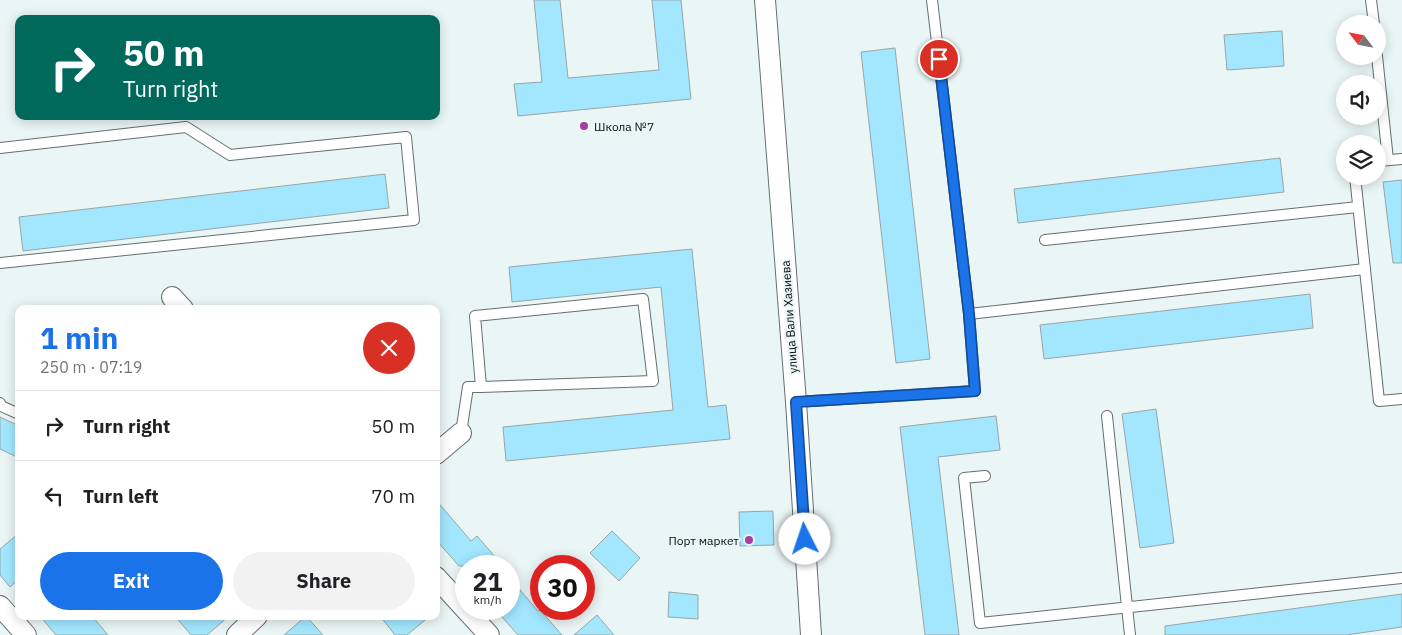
<!DOCTYPE html>
<html lang="en">
<head>
<meta charset="utf-8">
<style>
  :root { --surface:#fff; --page:#f2f2f2; --text:#202124; --muted:#757577; --line:#e0e0e0; --accent:#1a73e8 }
  body { margin:0; font-family:"IBM Plex Sans",sans-serif; background:var(--page); color:var(--text); height:100vh; display:flex; flex-direction:column; font-size:19px; white-space:nowrap }
  * { box-sizing:border-box; margin:0 }
  p { font-size:16px; color:var(--muted) }
  .icon { flex:none; width:28px; height:28px; fill:none; stroke:currentColor; stroke-width:2; stroke-linecap:round; stroke-linejoin:round }
  .map { position:relative; flex:1; overflow:hidden }
  .drawer { position:absolute; left:15px; top:305px; width:425px; height:315px; display:flex; flex-direction:column; background:var(--surface); border-radius:10px; box-shadow:0 2px 12px #0003 }
  .drawer>* { flex:none }
  .guide { position:absolute; left:15px; top:15px; width:425px; height:105px; border-radius:10px; box-shadow:0 2px 12px #0003; background:#00695c; color:#fff; overflow:hidden }
  .needle { width:32px; rotate:302deg }
  .tools { position:absolute; left:1336px; top:15px; display:grid; gap:10px }
  .tools a { display:grid; place-items:center; width:50px; height:50px; border-radius:50%; background:var(--surface); box-shadow:0 2px 12px #0003; font-size:25px }
  .speed { position:absolute; left:455px; top:555px; display:flex; gap:10px; font-size:25px; font-weight:700; text-align:center }
  .speed>* { display:grid; place-content:center; width:65px; height:65px; border-radius:50%; background:var(--surface); box-shadow:0 2px 12px #0003; line-height:1 }
  .speed small { font-size:12px; font-weight:400 }
  .speed .limit { border:8px solid #d22; background:#fff; color:#111 }
  .pin { position:absolute; display:grid; place-items:center; width:42px; height:42px; color:#fff; margin:-21px; border:2px solid #fff; border-radius:50%; box-shadow:0 1px 5px #0007 }
  .me { position:absolute; width:55px; margin:-28px; rotate:356deg; stroke-linejoin:round; filter:drop-shadow(0 0 4px #0008) }
  .turn { display:flex; align-items:center; gap:18px; height:105px; padding:0 25px; font-size:22px }
  .turn .icon { width:65px; height:65px; stroke-width:2.5 }
  .turn b { display:block; font-size:35px; line-height:42px }
  .round { display:grid; place-items:center; flex:none; width:52px; height:52px; border-radius:26px; background:var(--page) }
  .headline { display:flex; align-items:center; justify-content:space-between; height:85px; padding:0 25px }
  h1 { font-size:30px; font-weight:700; line-height:38px; color:var(--accent) }
  .button { display:flex; gap:10px; margin-top:auto; padding:10px 25px }
  .button a { flex:1; height:58px; border-radius:30px; background:var(--accent); color:#fff; font-size:20px; font-weight:700; line-height:58px; text-align:center }
  .button a+a { background:var(--page); color:var(--text) }
  ul { padding:0; list-style:none }
  li { display:flex; align-items:center; gap:15px; height:70px; padding:0 25px; border-top:1px solid var(--line) }
  li div { flex:1 }
  li b { display:block; font-size:19px }
  li em { font-style:normal }
  .map>svg:first-child { display:block }
</style>
</head>
<body>
<div class="map">
<svg width="1402" height="635" viewBox="0 0 1402 635">
  <rect width="100%" height="100%" fill="#eaf6f5"/>
  <!-- building -->
  <g fill="#a2e7fe" stroke="#9ba4a8">
    <polygon points="534,0 560,0 568,78 659,70 652,0 681,0 691,99 518,116 514,84 542,82"/>
    <polygon points="1282,31 1284,66 1227,70 1224,35"/>
    <polygon points="895,48 930,359 896,363 861,52"/>
    <polygon points="1280,158 1284,192 1018,223 1014,189"/>
    <polygon points="385,174 389,208 23,251 19,217"/>
    <polygon points="1402,180 1402,263 1393,263 1383,182"/>
    <polygon points="692,249 708,407 726,405 730,439 506,461 503,427 673,410 661,287 512,302 509,267"/>
    <polygon points="1310,294 1313,328 1044,359 1040,325"/>
    <polygon points="1156,409 1174,543 1140,548 1122,414"/>
    <polygon points="996,416 1000,450 938,457 959,635 925,635 900,427"/>
    <polygon points="0,417 19,426 19,458 0,449"/>
    <polygon points="436,500 471,541 477,536 503,566 459,566 436,540"/>
    <polygon points="773,511 774,545 740,546 739,512"/>
    <polygon points="612,531 640,558 619,581 590,553"/>
    <polygon points="19,533 19,579 10,587 0,575 0,549"/>
    <polygon points="509,577 538,611 540,610 562,635 518,635 495,609 509,609"/>
    <polygon points="669,592 698,595 698,619 668,617"/>
    <polygon points="1402,594 1402,627 1346,635 1165,635 1165,626"/>
    <polygon points="597,615 614,635 574,635"/>
    <polygon points="40,616 92,616 108,635 56,635"/>
    <polygon points="175,616 229,616 207,635 191,635"/>
    <polygon points="306,616 323,635 284,635"/>
    <polygon points="380,616 430,616 407,635 395,635"/>
  </g>
  <g fill="none" stroke-linecap="round" stroke-linejoin="round">
    <!-- service casing -->
    <g stroke="#656f6f" stroke-width="12">
      <g id="service">
        <polyline points="1371,0 1374,24"/>
        <polyline points="1377,56 1388,160"/>
        <polyline points="0,148 186,127 230,155 406,137 414,220 0,263"/>
        <polyline points="1378,161 1402,159"/>
        <polyline points="1355,176 1379,401 1402,399"/>
        <polyline points="1045,240 1358,207"/>
        <polyline points="969,314 1365,269"/>
        <polyline points="796,402 975,391 969,314 932,0"/>
        <polyline points="0,403 1,406 19,414"/>
        <polyline points="1107,416 1130,635"/>
        <polyline points="461,433 468,387 481,387 653,381 643,299 475,316 481,387"/>
        <polyline points="985,476 964,478 980,623 1402,578"/>
      </g>
    </g>
    <!-- minor casing -->
    <g stroke="#656f6f" stroke-width="22">
      <g id="minor">
        <polyline points="765,0 796,402 811,635"/>
        <polyline points="172,297 183,309"/>
        <polyline points="436,454 461,433"/>
        <polyline points="436,577 489,635"/>
        <polyline points="0,606 26,635"/>
        <polyline points="237,635 257,616"/>
      </g>
    </g>
    <!-- service -->
    <use href="#service" stroke="#fff" stroke-width="10"/>
    <!-- minor -->
    <use href="#minor" stroke="#fff" stroke-width="20"/>
  </g>
  <g fill="none" stroke-linecap="round" stroke-linejoin="round">
    <!-- route casing -->
    <g stroke="#114b97" stroke-width="12">
      <polyline id="route" points="805,539 796,402 975,391 969,314 939,59"/>
    </g>
    <!-- route -->
    <use href="#route" stroke="#1a73e8" stroke-width="9"/>
  </g>
  <!-- markers -->
  <g fill="#a33fa5" stroke="#eaf6f5" stroke-width="2">
    <circle cx="584" cy="126" r="5"/>
    <circle cx="749" cy="540" r="5"/>
  </g>
  <g text-anchor="middle" dominant-baseline="central" stroke-width="4" stroke-linejoin="round" paint-order="stroke">
    <!-- poi labels -->
    <g font-size="12" fill="#090c0c" stroke="#eaf6f5" text-anchor="start">
      <text x="594" y="126">Школа №7</text>
      <text x="739" y="540" text-anchor="end">Порт маркет</text>
    </g>
    <!-- street labels -->
    <g font-size="12" fill="#090c0c" stroke="#eaf6f5">
      <text transform="translate(789 317) rotate(-94)">улица Вали Хазиева</text>
    </g>
  </g>
</svg>
<div class="tools">
<a><svg class="needle" viewBox="-14 -14 28 28"><path d="M0-13l5 13h-10z" fill="#e53935"/><path d="M0 13l5-13h-10z" fill="#757577"/></svg></a>
<a><svg class="icon" aria-label="sound" viewBox="0 0 24 24"><path d="M4 9h4l5-4v14l-5-4H4zM17 9q2 3 0 6"/></svg></a>
<a><svg class="icon" aria-label="layers" viewBox="0 0 24 24"><path d="M12 4l9 5-9 5-9-5zM3 14l9 5 9-5"/></svg></a>
</div>
<div class="speed"><div>21<small>km/h</small></div><div class="limit">30</div></div>
<div class="pin" style="left:939px;top:59px;background:#d93025"><svg class="icon" aria-label="arrive" viewBox="0 0 24 24"><path d="M6 21V4h12l-3 4 3 4H6"/></svg></div>
<svg class="me" style="left:805px;top:539px" viewBox="-20 -20 40 40"><circle r="19" fill="#fff"/><path d="M0-13L10 11 0 6-10 11z" fill="#1a73e8"/></svg>
<div class="guide">
<div class="turn"><svg class="icon" aria-label="right" viewBox="0 0 24 24"><path d="M7 20v-9h11M14 6l5 5-5 5"/></svg><div><b>50 m</b>Turn right</div></div>
</div>
<section class="drawer">
<div class="headline"><div><h1>1 min</h1><p>250 m · 07:19</p></div><a class="round" style="background:#d93025;color:#fff"><svg class="icon" aria-label="close" viewBox="0 0 24 24"><path d="M6 6l12 12M18 6L6 18"/></svg></a></div>
<ul>
<li><svg class="icon" aria-label="right" viewBox="0 0 24 24"><path d="M7 20v-9h11M14 6l5 5-5 5"/></svg><div><b>Turn right</b></div><em>50 m</em></li>
<li><svg class="icon" aria-label="left" viewBox="0 0 24 24"><path d="M17 20v-9H6M10 6l-5 5 5 5"/></svg><div><b>Turn left</b></div><em>70 m</em></li>
</ul>
<div class="button"><a>Exit</a><a>Share</a></div>
</section>
</div>
</body>
</html>
